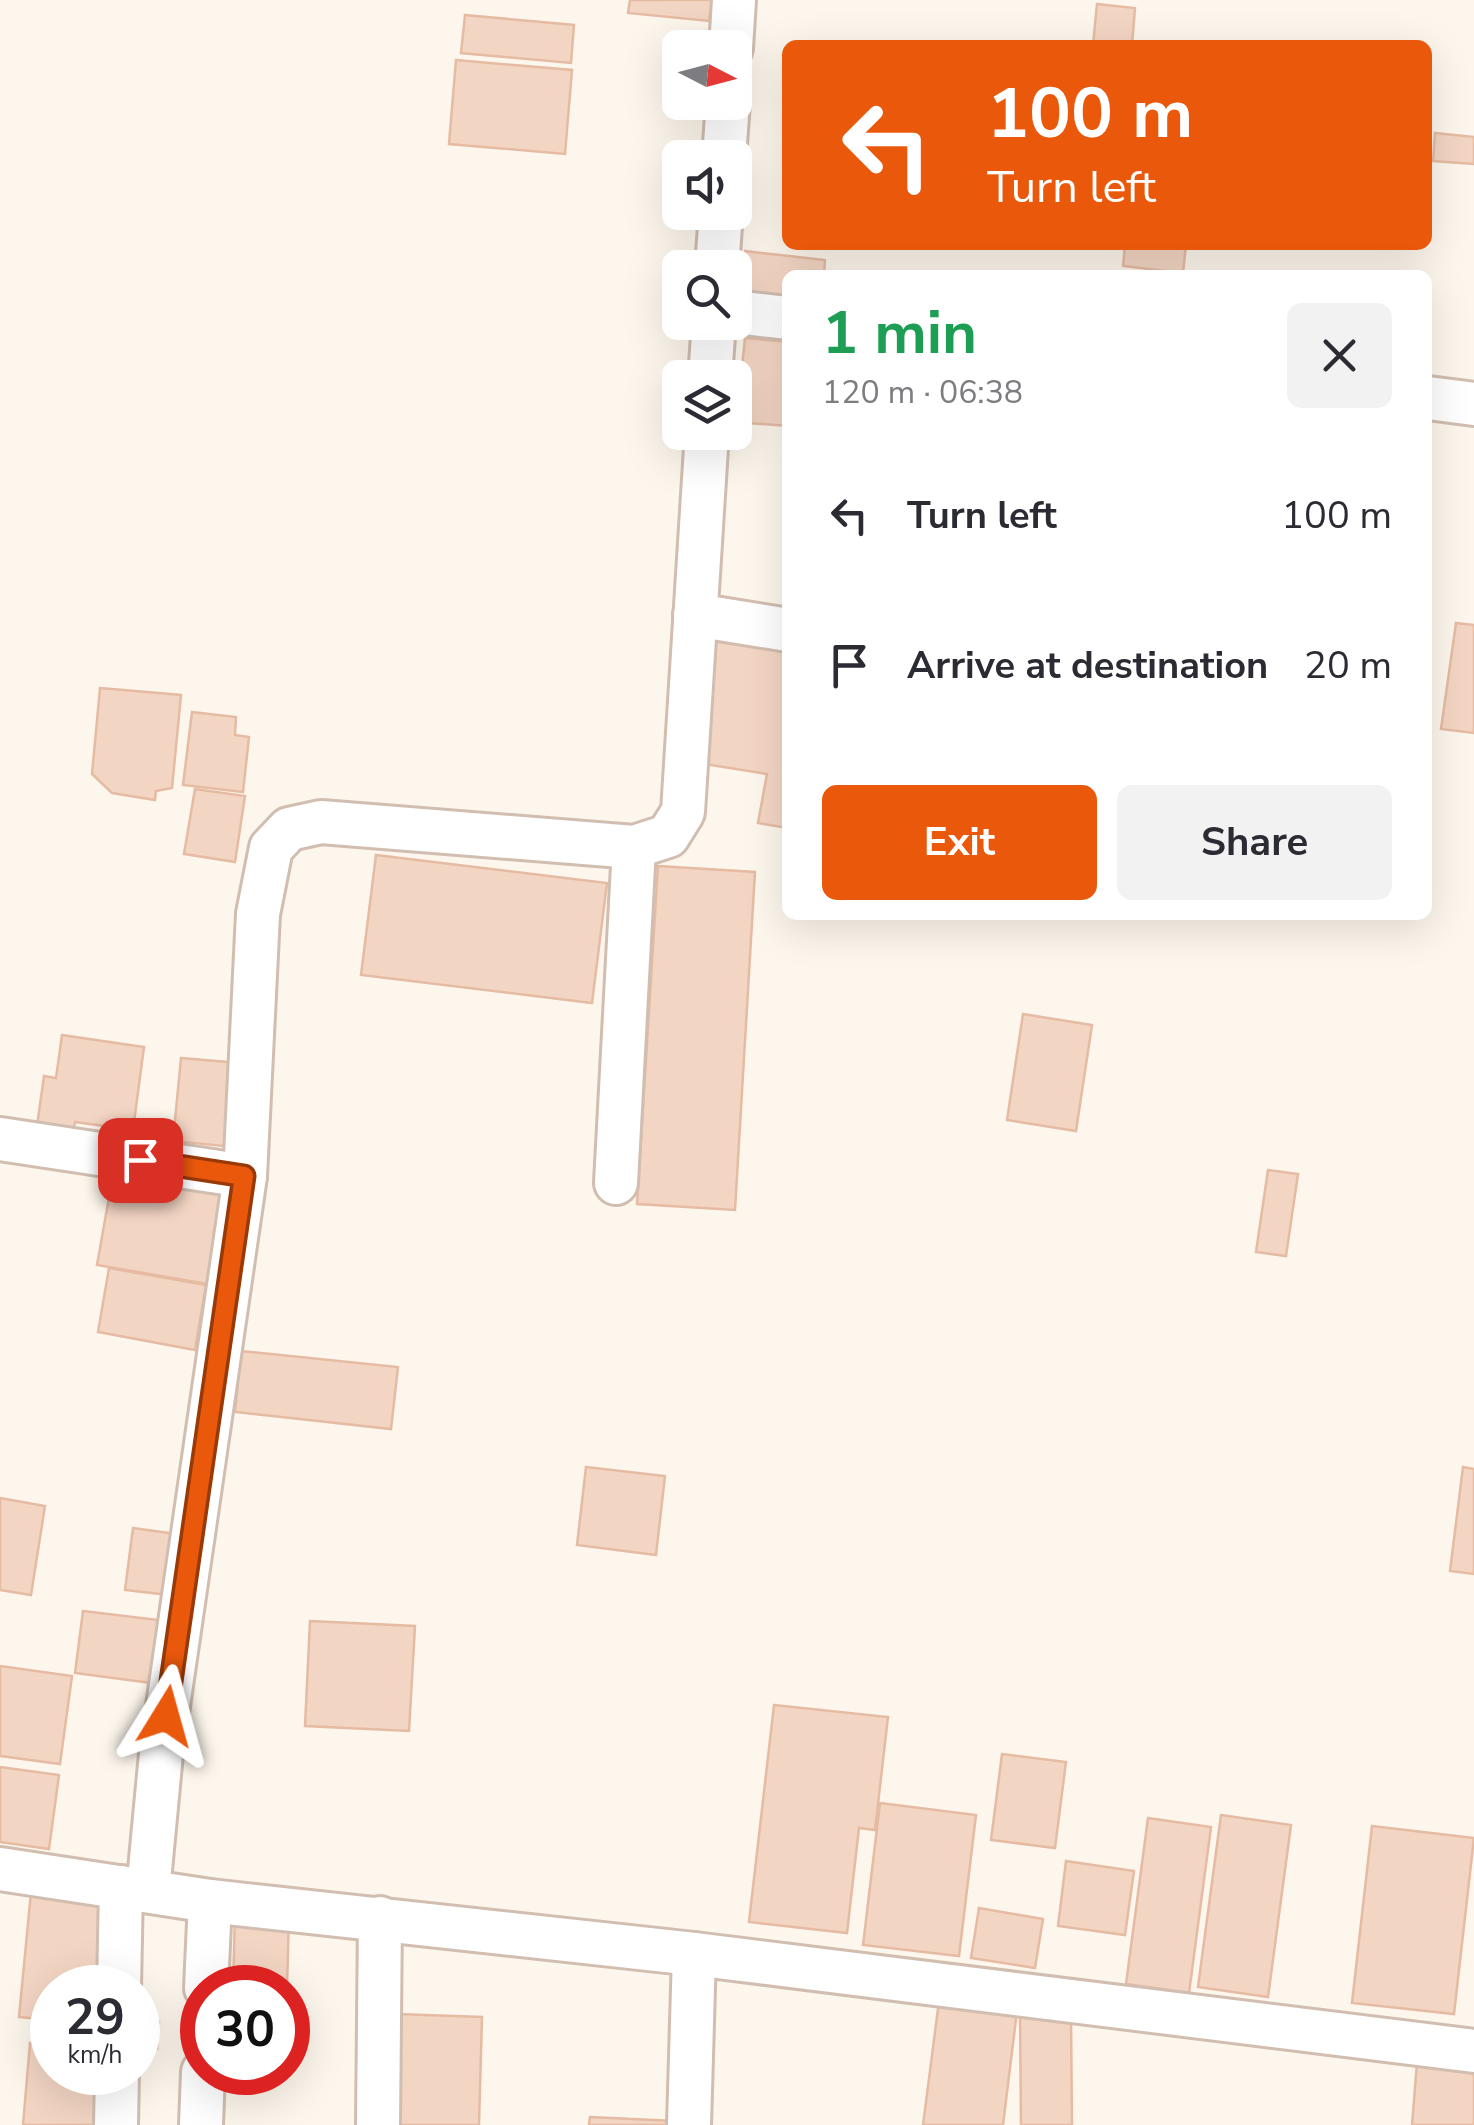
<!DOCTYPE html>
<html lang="en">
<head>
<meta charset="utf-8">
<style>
  :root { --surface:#fff; --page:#f2f2f3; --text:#2b2b33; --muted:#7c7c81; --accent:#ea580c }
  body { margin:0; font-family:"Nunito Sans",sans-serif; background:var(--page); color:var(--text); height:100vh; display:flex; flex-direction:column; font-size:38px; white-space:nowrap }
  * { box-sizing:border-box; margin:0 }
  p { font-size:32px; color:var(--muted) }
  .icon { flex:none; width:55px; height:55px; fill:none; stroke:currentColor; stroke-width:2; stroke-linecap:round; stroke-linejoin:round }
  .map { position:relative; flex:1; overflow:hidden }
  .panel { position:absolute; left:782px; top:270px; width:650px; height:650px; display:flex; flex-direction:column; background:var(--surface); border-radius:15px; box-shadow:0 10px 40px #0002 }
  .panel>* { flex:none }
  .hud { position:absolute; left:782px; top:40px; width:650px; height:210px; border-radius:15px; box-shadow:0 10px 40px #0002; background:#ea580c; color:#fff; overflow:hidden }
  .needle { width:65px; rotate:96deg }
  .tools { position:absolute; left:662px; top:30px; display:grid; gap:20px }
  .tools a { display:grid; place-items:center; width:90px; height:90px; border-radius:15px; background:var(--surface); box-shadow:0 10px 40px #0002; font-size:50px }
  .speed { position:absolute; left:30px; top:1965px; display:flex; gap:20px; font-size:50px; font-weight:700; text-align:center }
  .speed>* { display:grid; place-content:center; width:130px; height:130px; border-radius:50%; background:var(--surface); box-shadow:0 10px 40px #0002; line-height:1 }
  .speed small { font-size:25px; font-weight:400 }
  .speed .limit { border:15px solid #d22; background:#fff; color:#111 }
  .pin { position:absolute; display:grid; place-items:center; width:85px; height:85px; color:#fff; margin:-42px; border-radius:20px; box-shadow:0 5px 15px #0006 }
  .me { position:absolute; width:110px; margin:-55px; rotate:8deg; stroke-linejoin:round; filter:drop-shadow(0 0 8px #0008) }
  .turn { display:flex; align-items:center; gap:35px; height:210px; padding:0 40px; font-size:45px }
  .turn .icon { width:130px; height:130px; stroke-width:2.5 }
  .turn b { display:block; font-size:70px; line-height:85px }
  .round { display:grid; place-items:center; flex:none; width:105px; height:105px; border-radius:15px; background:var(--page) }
  .head { display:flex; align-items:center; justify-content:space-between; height:170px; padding:0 40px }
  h1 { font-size:60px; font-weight:700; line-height:75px; color:#1e9e55 }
  .primary-button { display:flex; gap:20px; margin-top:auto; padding:20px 40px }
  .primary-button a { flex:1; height:115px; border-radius:15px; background:var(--accent); color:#fff; font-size:40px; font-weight:700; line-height:115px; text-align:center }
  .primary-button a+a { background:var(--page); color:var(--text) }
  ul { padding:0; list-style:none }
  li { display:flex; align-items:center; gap:30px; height:150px; padding:0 40px }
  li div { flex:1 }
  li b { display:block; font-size:38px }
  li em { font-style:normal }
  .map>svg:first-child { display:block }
</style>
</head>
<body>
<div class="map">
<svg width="1474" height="2125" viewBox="0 0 1474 2125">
  <rect width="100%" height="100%" fill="#fdf6ec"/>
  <!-- building -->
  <g fill="#f3d5c3" stroke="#e6bba3" stroke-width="2.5">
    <polygon points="630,0 712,0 709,21 628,13"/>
    <polygon points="1097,4 1135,8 1132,45 1093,45"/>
    <polygon points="465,15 574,25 571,63 461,53"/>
    <polygon points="456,60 572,70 565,154 449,144"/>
    <polygon points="1435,133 1474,137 1474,164 1433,161"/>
    <polygon points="1125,245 1186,245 1183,273 1123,266"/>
    <polygon points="745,251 825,260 824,275 788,275 788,301 740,296"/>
    <polygon points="745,338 788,342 788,426 736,422"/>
    <polygon points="1456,623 1474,625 1474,733 1441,729"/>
    <polygon points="713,632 788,644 788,828 758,823 767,774 692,762"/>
    <polygon points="100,688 181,695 172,788 156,791 155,800 112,793 92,774"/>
    <polygon points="192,712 236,717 235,735 249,737 243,792 183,785"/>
    <polygon points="195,789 245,796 235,862 184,854"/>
    <polygon points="376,855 607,883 592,1003 361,975"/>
    <polygon points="658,866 755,872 735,1210 637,1204"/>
    <polygon points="1023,1014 1092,1025 1076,1131 1007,1120"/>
    <polygon points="62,1035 144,1047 133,1130 75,1122 73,1132 37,1126 44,1076 56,1078"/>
    <polygon points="181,1058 251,1064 243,1148 173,1141"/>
    <polygon points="116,1158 238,1179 219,1286 97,1265"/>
    <polygon points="1268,1170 1298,1174 1286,1256 1256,1252"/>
    <polygon points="109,1268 206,1285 195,1350 98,1332"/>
    <polygon points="241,1351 398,1367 391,1429 235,1412"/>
    <polygon points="586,1467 665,1476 656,1555 577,1545"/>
    <polygon points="1463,1467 1474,1469 1474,1574 1450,1571"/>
    <polygon points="0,1498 45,1506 31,1595 0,1590"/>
    <polygon points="133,1528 177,1534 169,1595 125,1590"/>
    <polygon points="83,1611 167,1621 159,1684 75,1673"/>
    <polygon points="310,1621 415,1626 409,1731 305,1726"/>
    <polygon points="0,1666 72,1676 60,1764 0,1756"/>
    <polygon points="774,1705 888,1717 875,1830 859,1828 847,1933 749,1922"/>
    <polygon points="1002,1754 1066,1762 1055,1848 991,1840"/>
    <polygon points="0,1767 59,1775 49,1849 0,1842"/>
    <polygon points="880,1803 976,1815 959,1956 863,1945"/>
    <polygon points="1221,1815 1291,1825 1268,1997 1198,1987"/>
    <polygon points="1148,1818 1211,1827 1189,1993 1126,1984"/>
    <polygon points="1372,1826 1474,1838 1454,2014 1352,2003"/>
    <polygon points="1066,1861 1134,1871 1125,1935 1058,1926"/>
    <polygon points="31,1892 113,1900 105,1988 52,1988 52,2020 19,2017"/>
    <polygon points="979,1908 1043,1919 1035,1968 971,1958"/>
    <polygon points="235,1914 289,1915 287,1988 233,1988"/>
    <polygon points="939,2001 1017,2011 1003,2125 923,2125"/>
    <polygon points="397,2014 482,2017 479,2125 393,2125"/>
    <polygon points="1020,2014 1071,2014 1072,2125 1021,2125"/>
    <polygon points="138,2020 159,2022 157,2049 138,2048"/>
    <polygon points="30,2043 52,2045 52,2072 112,2072 108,2125 23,2125"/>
    <polygon points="1417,2063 1474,2068 1474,2125 1412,2125"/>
    <polygon points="590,2117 674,2121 674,2125 589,2125"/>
  </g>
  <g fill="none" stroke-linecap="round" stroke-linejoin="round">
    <!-- minor casing -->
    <g stroke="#d1beb0" stroke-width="48">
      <g id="minor">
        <polyline points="731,48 734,0"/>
        <polyline points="724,158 728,102"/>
        <polyline points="717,268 721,212"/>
        <polyline points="735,312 788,318"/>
        <polyline points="710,378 714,322"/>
        <polyline points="1428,398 1474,404"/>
        <polyline points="695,615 788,630"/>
        <polyline points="0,1139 245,1176"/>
        <polyline points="616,1183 634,847"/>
        <polyline points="0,1869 210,1901 694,1954 1474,2051"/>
        <polyline points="148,1891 161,1754 245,1176 258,914 271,848 289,829 321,822 634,847 668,836 683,812 707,432"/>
        <polyline points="119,1988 121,1887"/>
        <polyline points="206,1988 210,1901"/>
        <polyline points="116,2125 117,2072"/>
        <polyline points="201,2125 203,2072"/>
        <polyline points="378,2125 380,1918"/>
        <polyline points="689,2125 694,1954"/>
      </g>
    </g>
    <!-- minor -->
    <use href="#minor" stroke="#fff" stroke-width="42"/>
  </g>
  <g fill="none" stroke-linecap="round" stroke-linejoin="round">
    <!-- route casing -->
    <g stroke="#983908" stroke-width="25">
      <polyline id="route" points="140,1160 244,1176 166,1716"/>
    </g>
    <!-- route -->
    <use href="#route" stroke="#ea580c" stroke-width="18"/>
  </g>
</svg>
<div class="tools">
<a><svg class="needle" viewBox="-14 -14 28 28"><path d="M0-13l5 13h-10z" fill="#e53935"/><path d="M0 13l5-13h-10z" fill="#7c7c81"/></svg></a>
<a><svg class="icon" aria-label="sound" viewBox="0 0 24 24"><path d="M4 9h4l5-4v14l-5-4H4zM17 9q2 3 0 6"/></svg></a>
<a><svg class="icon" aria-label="search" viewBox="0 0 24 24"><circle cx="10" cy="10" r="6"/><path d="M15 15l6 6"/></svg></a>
<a><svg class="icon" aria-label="layers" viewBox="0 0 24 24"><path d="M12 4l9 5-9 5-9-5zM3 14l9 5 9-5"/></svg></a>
</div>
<div class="speed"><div>29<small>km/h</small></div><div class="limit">30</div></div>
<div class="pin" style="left:140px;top:1160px;background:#d93025"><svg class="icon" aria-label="arrive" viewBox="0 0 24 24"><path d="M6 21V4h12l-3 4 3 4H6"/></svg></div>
<svg class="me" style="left:166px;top:1716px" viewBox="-20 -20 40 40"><path d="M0-17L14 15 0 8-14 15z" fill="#ea580c" stroke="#fff" stroke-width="4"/></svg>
<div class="hud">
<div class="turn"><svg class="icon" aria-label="left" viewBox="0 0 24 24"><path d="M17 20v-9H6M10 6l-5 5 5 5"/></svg><div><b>100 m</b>Turn left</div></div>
</div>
<section class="panel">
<div class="head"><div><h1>1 min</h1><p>120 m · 06:38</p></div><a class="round"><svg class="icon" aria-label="close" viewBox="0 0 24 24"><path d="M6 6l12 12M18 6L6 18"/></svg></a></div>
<ul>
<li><svg class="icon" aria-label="left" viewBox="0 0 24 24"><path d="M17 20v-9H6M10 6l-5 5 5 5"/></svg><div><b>Turn left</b></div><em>100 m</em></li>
<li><svg class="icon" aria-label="arrive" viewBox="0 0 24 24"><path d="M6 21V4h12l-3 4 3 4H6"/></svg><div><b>Arrive at destination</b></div><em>20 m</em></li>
</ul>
<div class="primary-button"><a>Exit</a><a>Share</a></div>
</section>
</div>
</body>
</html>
